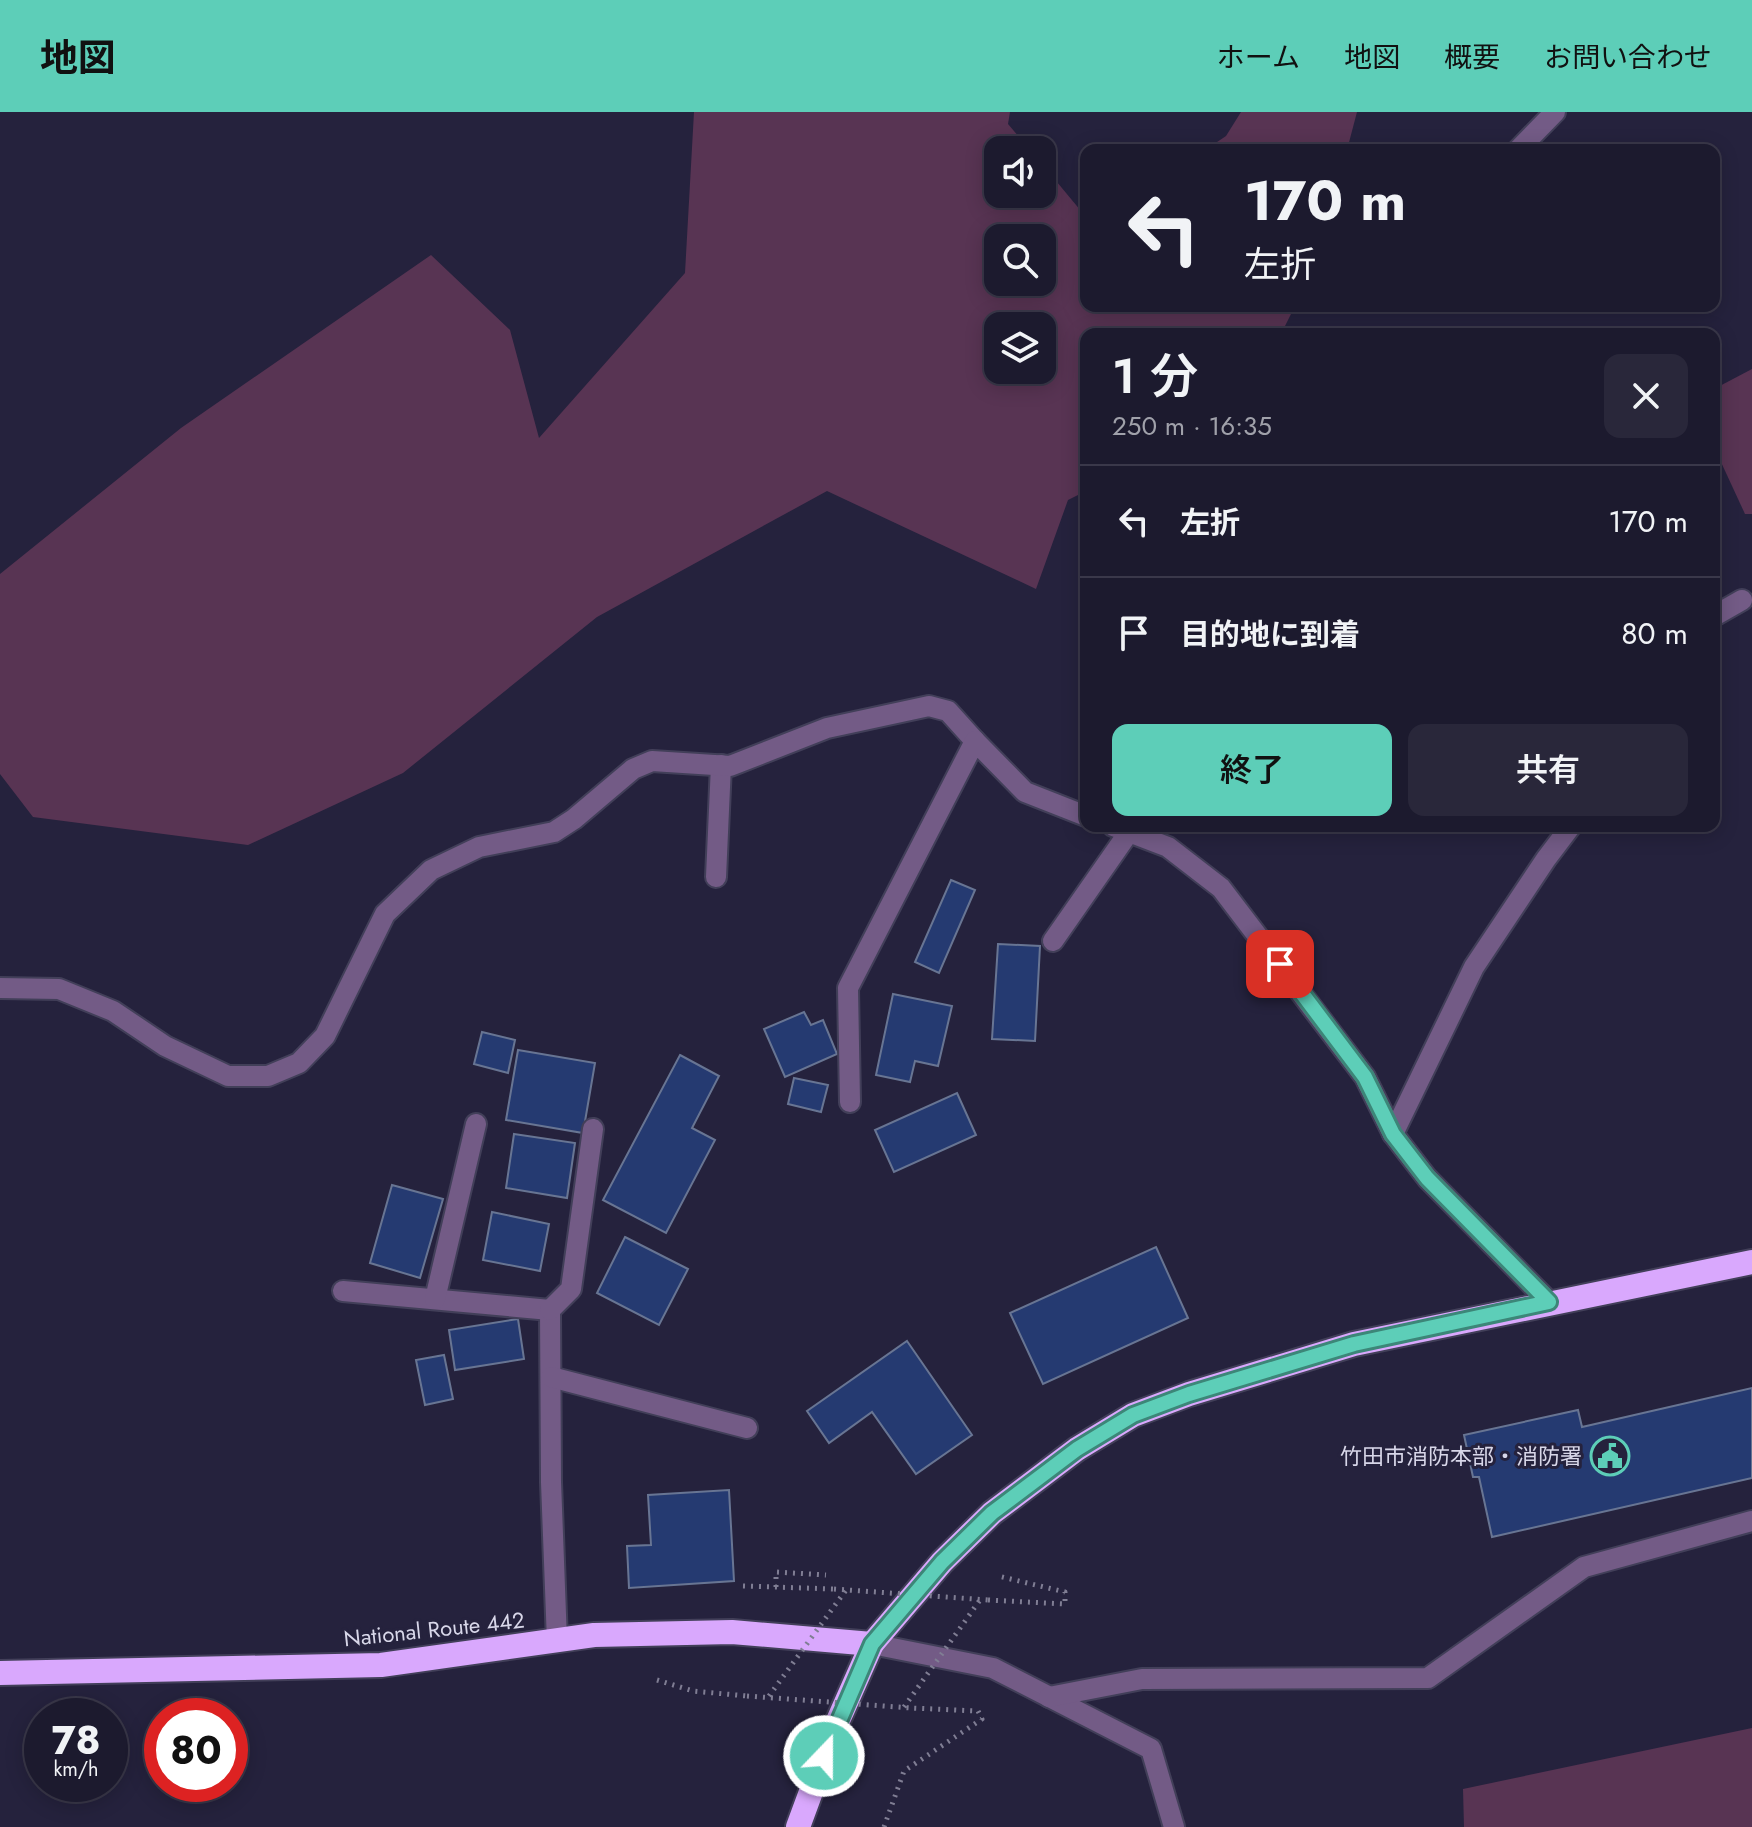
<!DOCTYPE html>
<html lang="ja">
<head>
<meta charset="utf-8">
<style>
  :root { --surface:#1c1a2e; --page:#29273a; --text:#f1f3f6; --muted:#a0a1aa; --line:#3a384a; --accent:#5dceb8 }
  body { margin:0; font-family:Jost,"Noto Sans JP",sans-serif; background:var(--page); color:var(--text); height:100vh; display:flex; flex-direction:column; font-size:30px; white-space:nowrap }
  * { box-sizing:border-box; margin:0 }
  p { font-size:26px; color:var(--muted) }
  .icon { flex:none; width:44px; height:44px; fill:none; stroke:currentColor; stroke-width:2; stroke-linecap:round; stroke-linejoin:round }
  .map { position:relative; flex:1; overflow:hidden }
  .side { position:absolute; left:1080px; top:216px; width:640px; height:504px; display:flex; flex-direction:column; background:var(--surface); border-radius:16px; box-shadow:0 4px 20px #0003,0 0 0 2px var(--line) }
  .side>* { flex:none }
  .banner { position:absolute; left:1080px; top:32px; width:640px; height:168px; border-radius:16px; box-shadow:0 4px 20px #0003,0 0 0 2px var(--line); background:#1c1a2e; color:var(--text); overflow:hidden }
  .tools { position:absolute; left:984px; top:24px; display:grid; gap:16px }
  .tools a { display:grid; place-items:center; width:72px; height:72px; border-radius:16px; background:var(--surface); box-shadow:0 4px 20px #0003,0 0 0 2px var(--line); font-size:40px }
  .speed { position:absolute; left:24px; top:1586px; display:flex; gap:16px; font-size:40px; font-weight:700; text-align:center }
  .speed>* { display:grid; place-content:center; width:104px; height:104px; border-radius:50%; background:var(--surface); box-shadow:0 4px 20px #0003,0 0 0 2px var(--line); line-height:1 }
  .speed small { font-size:20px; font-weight:400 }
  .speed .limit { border:12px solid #d22; background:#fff; color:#111 }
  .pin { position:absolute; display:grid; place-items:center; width:68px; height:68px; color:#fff; margin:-34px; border-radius:16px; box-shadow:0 4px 12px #0006 }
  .me { position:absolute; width:88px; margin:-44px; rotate:22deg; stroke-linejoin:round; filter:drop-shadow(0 0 6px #0008) }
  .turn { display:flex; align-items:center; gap:28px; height:168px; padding:0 32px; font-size:36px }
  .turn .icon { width:104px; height:104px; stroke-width:2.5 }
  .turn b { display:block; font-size:56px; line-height:68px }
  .round { display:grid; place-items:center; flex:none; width:84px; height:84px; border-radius:16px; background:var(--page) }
  .headline { display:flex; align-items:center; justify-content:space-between; height:136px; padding:0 32px }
  h1 { font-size:48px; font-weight:600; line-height:60px }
  .action { display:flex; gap:16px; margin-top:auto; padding:16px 32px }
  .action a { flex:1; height:92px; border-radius:16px; background:var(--accent); color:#111; font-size:32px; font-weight:600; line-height:92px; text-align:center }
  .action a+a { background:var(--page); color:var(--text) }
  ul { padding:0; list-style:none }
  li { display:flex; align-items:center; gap:24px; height:112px; padding:0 32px; border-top:2px solid var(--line) }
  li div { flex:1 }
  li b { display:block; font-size:30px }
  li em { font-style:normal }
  header { display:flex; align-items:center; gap:48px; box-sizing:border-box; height:112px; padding:0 40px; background:var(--accent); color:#111 }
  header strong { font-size:38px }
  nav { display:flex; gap:44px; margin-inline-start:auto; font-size:28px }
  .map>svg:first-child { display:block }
</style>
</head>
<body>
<header>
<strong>地図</strong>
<nav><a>ホーム</a><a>地図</a><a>概要</a><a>お問い合わせ</a></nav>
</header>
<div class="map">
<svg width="1752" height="1715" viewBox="0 0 1752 1715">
  <rect width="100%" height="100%" fill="#25223d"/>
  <!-- green -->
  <g fill="#583453" fill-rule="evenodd">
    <path d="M694 0H1010L1008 12 1030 38H998V82H1042V52L1086 105V194H1295L1281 222H1086V379L1068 388 1036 477 827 379 597 505 403 661 248 733 33 705 0 662V462L181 316 431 143 510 218 539 326 685 161ZM998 126H1042V170H998ZM998 214H1042V258H998Z"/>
    <polygon points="1241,0 1357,0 1347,38 1205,38 1226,24"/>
    <polygon points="1752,257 1752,402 1745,402 1714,335 1714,277"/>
    <polygon points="1752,1616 1752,1715 1464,1715 1463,1677"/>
  </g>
  <!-- building -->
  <g fill="#253a71" stroke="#687593" stroke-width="2">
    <polygon points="951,768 975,778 939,861 915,850"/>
    <polygon points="998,832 1040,834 1035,929 992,927"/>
    <polygon points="893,882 952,894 938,954 915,949 910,970 876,963"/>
    <polygon points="804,900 811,913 823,908 837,942 785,965 764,917"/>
    <polygon points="482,920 515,928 508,961 474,952"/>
    <polygon points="518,938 595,951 583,1021 506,1008"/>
    <polygon points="680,943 719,964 692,1016 715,1028 666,1121 603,1088"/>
    <polygon points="794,966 828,973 821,1000 788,992"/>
    <polygon points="957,981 976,1023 894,1060 875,1018"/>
    <polygon points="514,1022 575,1031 567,1086 506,1076"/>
    <polygon points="392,1073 443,1087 420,1166 370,1151"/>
    <polygon points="492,1100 549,1112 540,1159 483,1148"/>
    <polygon points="625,1125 688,1157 659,1213 597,1181"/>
    <polygon points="1156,1135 1188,1206 1043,1272 1010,1201"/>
    <polygon points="518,1207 524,1247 455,1258 449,1218"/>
    <polygon points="907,1229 972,1323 916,1362 872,1300 829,1331 807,1299"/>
    <polygon points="444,1243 453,1287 425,1293 416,1248"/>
    <polygon points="1752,1276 1752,1366 1492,1425 1479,1365 1473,1365 1464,1323 1578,1298 1582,1315"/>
    <polygon points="729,1378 734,1469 629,1476 627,1434 651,1433 648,1383"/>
  </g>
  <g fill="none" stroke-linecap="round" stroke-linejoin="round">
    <!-- street casing -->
    <g stroke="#423f59" stroke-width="24">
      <g id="street">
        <polyline points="1518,38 1555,0"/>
        <polyline points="1714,504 1742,488"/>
        <polyline points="1113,714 1168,735 1221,776 1365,965 1393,1022 1427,1066 1549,1190"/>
        <polyline points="716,765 721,653"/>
        <polyline points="1053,829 1129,720"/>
        <polyline points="0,876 59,877 113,899 165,934 228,964 268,964 299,951 325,924 385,802 431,758 479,735 554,720 574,707 633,657 652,649 730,654 827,616 929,594 948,599 975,629"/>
        <polyline points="850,990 848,876 975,629 1025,680 1086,704"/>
        <polyline points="1393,1022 1474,855 1546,747 1571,714"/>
        <polyline points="343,1179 550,1198 551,1370 557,1529"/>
        <polyline points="435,1187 476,1012"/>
        <polyline points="550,1198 571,1177 593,1017"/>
        <polyline points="551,1265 747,1316"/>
        <polyline points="872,1532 993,1556 1151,1637 1174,1715"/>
        <polyline points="1049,1585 1142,1567 1428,1566 1584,1455 1752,1409"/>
      </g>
    </g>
    <!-- highway casing -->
    <g stroke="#423f59" stroke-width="28">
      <g id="highway">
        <polyline points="0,1561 381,1553 594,1523 732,1520 872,1532"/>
        <polyline points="798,1715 833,1620 872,1532 942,1450 992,1401 1077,1337 1133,1303 1189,1282 1354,1232 1752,1150"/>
      </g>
    </g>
    <!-- path -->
    <g stroke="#807e94" stroke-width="5" stroke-dasharray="2 6" stroke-linecap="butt">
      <polyline points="743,1474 834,1477"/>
      <polyline points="776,1475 776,1460 826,1463"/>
      <polyline points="988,1488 1065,1492 1065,1480 998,1464"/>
      <polyline points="657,1568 693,1579 747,1584"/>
      <polyline points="884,1715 904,1659 982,1607 978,1599 911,1596"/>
    </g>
    <!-- street -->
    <use href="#street" stroke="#735b86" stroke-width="20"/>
    <!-- highway -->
    <use href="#highway" stroke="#d9a8fd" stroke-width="24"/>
    <!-- path-bridge -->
    <g stroke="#807e94" stroke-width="5" stroke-dasharray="2 6" stroke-linecap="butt">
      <polyline points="834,1477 988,1488"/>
      <polyline points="747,1584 911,1596"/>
      <polyline points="769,1584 846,1478"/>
      <polyline points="904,1595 980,1488"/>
    </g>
  </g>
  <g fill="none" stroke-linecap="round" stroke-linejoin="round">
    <!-- route casing -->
    <g stroke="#3c8678" stroke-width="20">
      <polyline id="route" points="824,1644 872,1532 942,1450 992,1401 1077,1337 1133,1303 1189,1282 1354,1232 1549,1190 1427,1066 1393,1022 1365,965 1280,852"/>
    </g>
    <!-- route -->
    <use href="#route" stroke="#5dceb8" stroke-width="14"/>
  </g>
  <!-- icons -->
  <defs>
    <g id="civic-ring" transform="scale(2)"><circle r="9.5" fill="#25223d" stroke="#5dceb8" stroke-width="1.5"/><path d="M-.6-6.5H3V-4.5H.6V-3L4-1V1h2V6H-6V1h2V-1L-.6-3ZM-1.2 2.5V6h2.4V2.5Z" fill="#5dceb8"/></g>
  </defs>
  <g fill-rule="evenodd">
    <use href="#civic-ring" x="1610" y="1344"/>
  </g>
  <g text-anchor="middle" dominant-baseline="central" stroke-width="6" stroke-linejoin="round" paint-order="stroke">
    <!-- poi labels -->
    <g font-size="22" fill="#d8d7e9" stroke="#25223d" text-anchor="end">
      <text x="1582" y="1344">竹田市消防本部・消防署</text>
    </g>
    <!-- street labels -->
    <g font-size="22" fill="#d8d7e9" stroke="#25223d">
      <text transform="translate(434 1517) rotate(-6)">National Route 442</text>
    </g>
  </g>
</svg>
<div class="tools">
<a><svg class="icon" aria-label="sound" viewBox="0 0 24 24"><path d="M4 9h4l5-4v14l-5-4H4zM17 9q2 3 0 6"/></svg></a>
<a><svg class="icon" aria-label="search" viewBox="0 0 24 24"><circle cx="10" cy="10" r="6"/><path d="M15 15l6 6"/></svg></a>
<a><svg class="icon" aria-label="layers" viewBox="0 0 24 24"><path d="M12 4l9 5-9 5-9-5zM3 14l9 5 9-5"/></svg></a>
</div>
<div class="speed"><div>78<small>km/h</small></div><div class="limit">80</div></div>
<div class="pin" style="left:1280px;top:852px;background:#d93025"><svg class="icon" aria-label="arrive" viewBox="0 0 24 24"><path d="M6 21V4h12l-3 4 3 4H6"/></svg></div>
<svg class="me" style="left:824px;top:1644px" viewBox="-20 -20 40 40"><circle r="17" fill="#5dceb8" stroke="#fff" stroke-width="3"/><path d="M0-11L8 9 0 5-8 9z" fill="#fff"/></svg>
<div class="banner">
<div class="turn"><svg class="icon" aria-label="left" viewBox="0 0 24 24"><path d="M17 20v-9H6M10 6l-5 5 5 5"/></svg><div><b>170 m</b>左折</div></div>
</div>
<section class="side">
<div class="headline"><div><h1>1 分</h1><p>250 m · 16:35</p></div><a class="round"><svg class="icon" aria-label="close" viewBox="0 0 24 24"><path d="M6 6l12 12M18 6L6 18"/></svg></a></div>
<ul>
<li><svg class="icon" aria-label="left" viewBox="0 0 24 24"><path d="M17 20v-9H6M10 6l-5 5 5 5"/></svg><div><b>左折</b></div><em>170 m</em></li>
<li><svg class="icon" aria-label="arrive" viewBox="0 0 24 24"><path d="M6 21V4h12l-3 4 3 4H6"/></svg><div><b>目的地に到着</b></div><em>80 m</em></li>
</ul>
<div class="action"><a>終了</a><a>共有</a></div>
</section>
</div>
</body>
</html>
